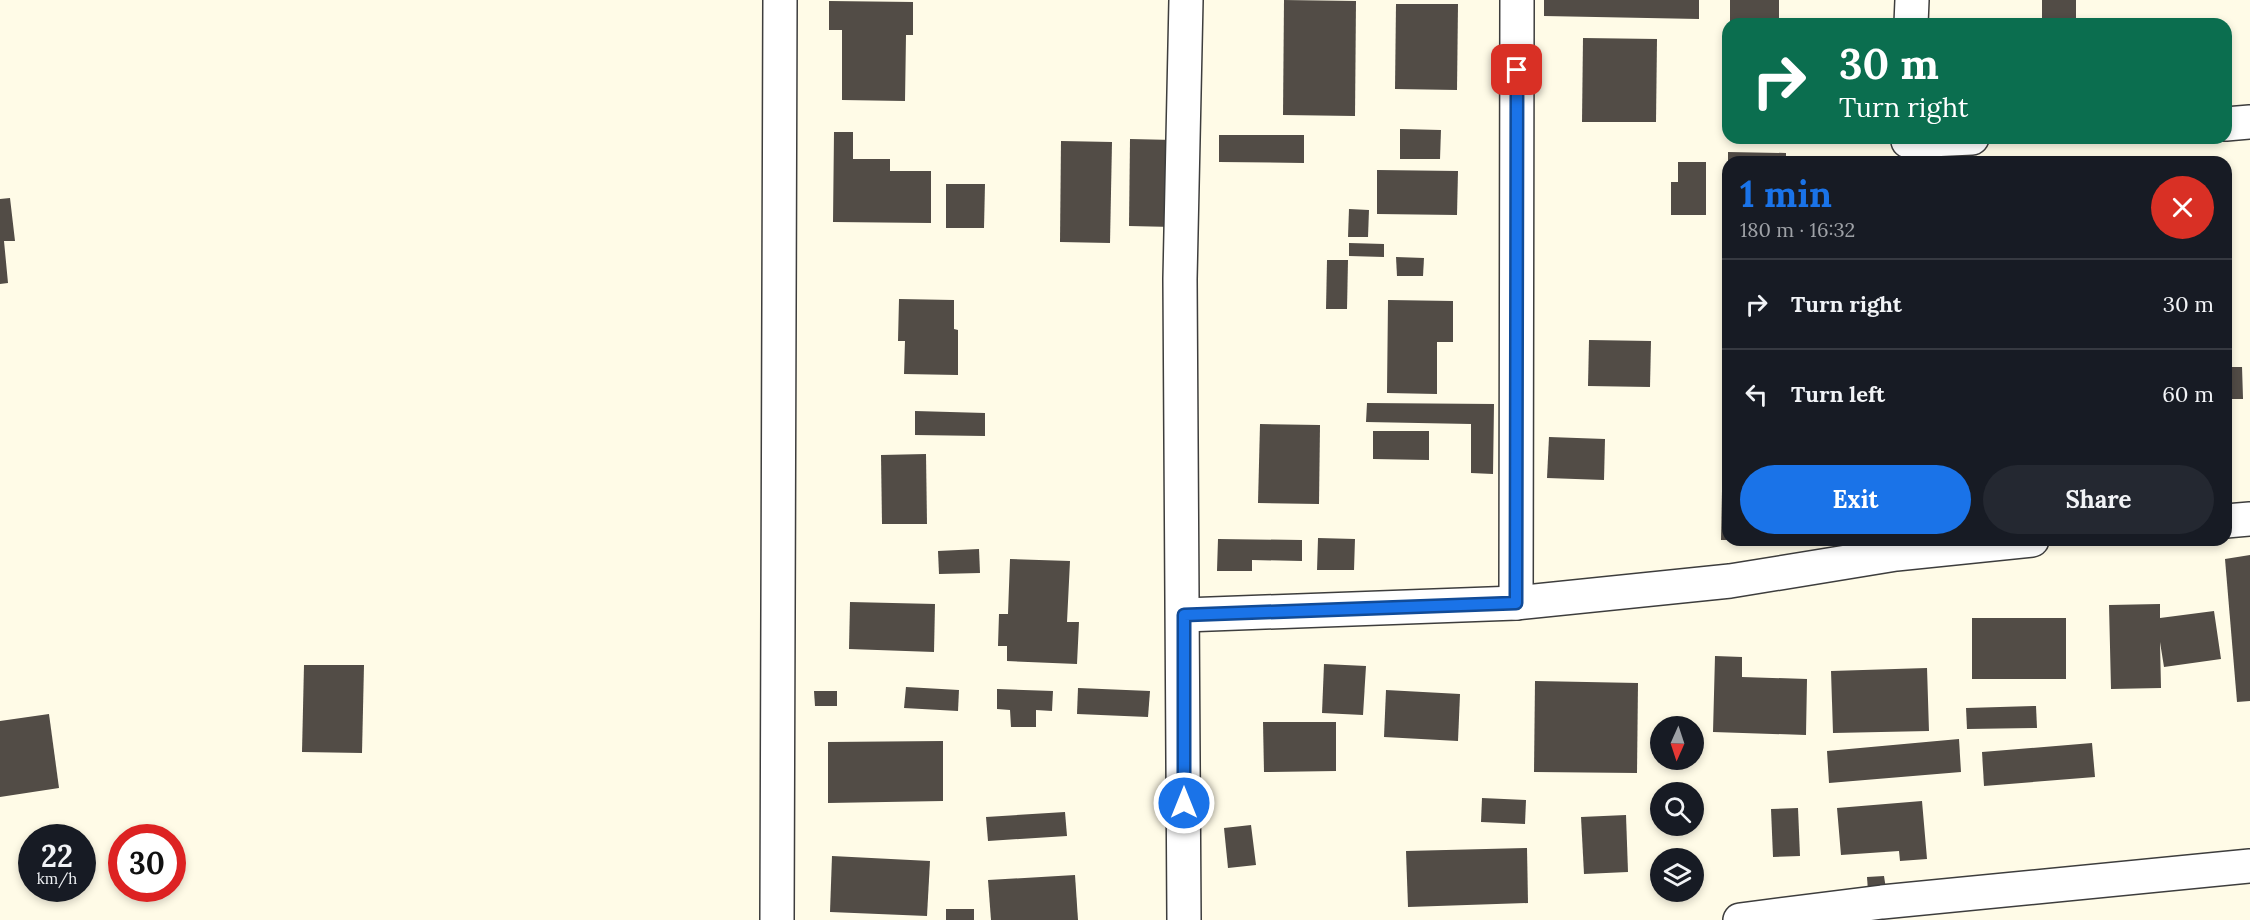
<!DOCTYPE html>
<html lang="en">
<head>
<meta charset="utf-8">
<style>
  :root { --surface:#171b24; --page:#242831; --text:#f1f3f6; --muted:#9ea1a6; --line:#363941; --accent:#1a73e8 }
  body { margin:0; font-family:Lora,serif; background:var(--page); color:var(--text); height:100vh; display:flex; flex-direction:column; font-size:22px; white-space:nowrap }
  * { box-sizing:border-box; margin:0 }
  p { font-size:20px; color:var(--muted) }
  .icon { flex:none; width:33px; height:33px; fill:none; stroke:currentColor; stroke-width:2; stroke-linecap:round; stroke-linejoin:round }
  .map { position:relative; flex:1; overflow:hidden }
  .side { position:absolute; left:1722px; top:156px; width:510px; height:390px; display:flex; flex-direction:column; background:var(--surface); border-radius:18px; box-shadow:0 3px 9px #0003 }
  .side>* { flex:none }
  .hud { position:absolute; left:1722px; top:18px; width:510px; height:126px; border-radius:18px; box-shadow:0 3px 9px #0003; background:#0b6e4f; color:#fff; overflow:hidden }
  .needle { width:39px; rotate:183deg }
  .fabs { position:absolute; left:1650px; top:716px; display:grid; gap:12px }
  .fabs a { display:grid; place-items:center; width:54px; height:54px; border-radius:50%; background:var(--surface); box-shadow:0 3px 9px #0003; font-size:30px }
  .speed { position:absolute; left:18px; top:824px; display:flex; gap:12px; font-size:30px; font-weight:700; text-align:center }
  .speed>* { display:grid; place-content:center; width:78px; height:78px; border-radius:50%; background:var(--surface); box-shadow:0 3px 9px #0003; line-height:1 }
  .speed small { font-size:15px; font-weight:400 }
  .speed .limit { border:9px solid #d22; background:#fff; color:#111 }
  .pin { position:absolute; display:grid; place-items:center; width:51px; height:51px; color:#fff; margin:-26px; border-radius:12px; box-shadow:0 3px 9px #0006 }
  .me { position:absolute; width:66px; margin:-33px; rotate:0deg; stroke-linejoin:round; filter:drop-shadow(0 0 4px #0008) }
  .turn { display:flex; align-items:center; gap:21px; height:126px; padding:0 18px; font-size:27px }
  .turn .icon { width:78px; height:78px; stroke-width:2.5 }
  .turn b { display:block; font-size:42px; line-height:51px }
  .round { display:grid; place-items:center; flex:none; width:63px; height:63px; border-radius:32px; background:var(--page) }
  .head { display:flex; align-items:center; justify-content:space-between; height:102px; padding:0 18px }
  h1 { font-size:36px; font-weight:700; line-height:45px; color:var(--accent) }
  .primary-button { display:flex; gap:12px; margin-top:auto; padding:12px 18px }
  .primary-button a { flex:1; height:69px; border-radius:36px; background:var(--accent); color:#fff; font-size:24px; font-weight:700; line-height:69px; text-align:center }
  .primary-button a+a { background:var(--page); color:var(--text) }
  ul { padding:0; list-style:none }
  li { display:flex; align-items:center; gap:18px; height:90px; padding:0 18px; border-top:2px solid var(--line) }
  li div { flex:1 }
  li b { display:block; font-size:22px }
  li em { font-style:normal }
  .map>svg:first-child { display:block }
</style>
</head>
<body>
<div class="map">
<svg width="2250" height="920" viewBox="0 0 2250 920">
  <rect width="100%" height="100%" fill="#fffbe7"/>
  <!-- building -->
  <g fill="#524c46">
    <polygon points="1284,0 1356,1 1355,116 1283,115"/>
    <polygon points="1544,0 1699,0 1699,19 1544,16"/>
    <rect x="1730" y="0" width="49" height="24"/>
    <rect x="2042" y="0" width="34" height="24"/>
    <polygon points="829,1 913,2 913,35 906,35 905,101 842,100 842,30 829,30"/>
    <polygon points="1396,4 1458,4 1457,90 1395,89"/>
    <polygon points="1583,38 1657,39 1656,122 1582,122"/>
    <polygon points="1400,129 1441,130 1440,159 1400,159"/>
    <polygon points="834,132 853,132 853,159 890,159 890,171 931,171 931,223 833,222"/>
    <polygon points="1219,135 1304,135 1304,163 1219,162"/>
    <polygon points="1130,139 1174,140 1173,227 1129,226"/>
    <polygon points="1061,141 1112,142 1110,243 1060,242"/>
    <polygon points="1728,152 1786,153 1786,162 1728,162"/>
    <polygon points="1678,162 1706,162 1706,215 1671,215 1671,182 1678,182"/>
    <polygon points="1377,170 1458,171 1457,215 1377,214"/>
    <polygon points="946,184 985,184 984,228 946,228"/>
    <polygon points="10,198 15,241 4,241 8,283 0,284 0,199"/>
    <polygon points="1349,209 1369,210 1368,237 1348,237"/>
    <polygon points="1349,243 1384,244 1384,257 1349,256"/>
    <polygon points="1396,257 1424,258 1423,276 1397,276"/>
    <polygon points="1327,260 1348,260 1347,309 1326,309"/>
    <polygon points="899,299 954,300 954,329 958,330 958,375 904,374 905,341 898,341"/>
    <polygon points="1388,300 1453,301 1453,342 1437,342 1437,394 1387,393"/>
    <polygon points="1589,340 1651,341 1650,387 1588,386"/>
    <polygon points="2226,367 2242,367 2243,399 2226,399"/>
    <polygon points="1367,403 1494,404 1493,474 1471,473 1471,424 1366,422"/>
    <polygon points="915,411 985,413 985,436 915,435"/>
    <polygon points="1260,424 1320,425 1319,504 1258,503"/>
    <polygon points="1373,431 1429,431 1429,460 1373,459"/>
    <polygon points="1549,437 1605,439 1604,480 1547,478"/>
    <polygon points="1723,442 1728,442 1728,540 1721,540"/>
    <polygon points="926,454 927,524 882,524 881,455"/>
    <polygon points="1318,538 1355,539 1354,570 1317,570"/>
    <polygon points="1218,539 1302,540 1302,561 1252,560 1252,571 1217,571"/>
    <polygon points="979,549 980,573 939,574 938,551"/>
    <polygon points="2250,555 2250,701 2237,702 2225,559"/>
    <polygon points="1010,559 1070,561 1067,622 1079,622 1077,664 1007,661 1007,646 998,646 999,614 1008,614"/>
    <polygon points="850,602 935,604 934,652 849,649"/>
    <polygon points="2160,604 2160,618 2214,611 2221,659 2164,667 2160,642 2161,688 2111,689 2109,605"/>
    <rect x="1972" y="618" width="94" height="61"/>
    <polygon points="1715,656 1742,657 1742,677 1807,679 1806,735 1713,732"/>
    <polygon points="1324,664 1366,666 1363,715 1322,713"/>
    <polygon points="304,665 364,665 362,753 302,752"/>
    <polygon points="1927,668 1929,731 1833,733 1831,671"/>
    <polygon points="1535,681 1638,683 1637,773 1534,772"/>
    <polygon points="906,687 959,690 958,711 904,708"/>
    <polygon points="1078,688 1150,691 1148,717 1077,714"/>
    <polygon points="997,689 1053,691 1052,711 1036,710 1036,727 1011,727 1010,710 997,709"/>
    <polygon points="1386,690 1460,694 1458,741 1384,737"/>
    <polygon points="814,691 837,691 837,706 815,706"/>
    <polygon points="2036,706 2037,728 1967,729 1966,708"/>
    <polygon points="49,714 59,788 0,797 0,721"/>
    <polygon points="1263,722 1336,722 1336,771 1264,772"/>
    <polygon points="1959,739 1961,772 1829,783 1827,751"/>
    <polygon points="943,741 943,801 828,803 828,742"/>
    <polygon points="2092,743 2095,777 1984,786 1982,752"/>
    <polygon points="1482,798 1526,800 1525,824 1481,822"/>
    <polygon points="1922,801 1927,859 1900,861 1899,851 1841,855 1837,808"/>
    <polygon points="1798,808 1800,856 1773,857 1771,809"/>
    <polygon points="1065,812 1067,836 988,841 986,817"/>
    <polygon points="1626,815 1628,872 1584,874 1581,817"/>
    <polygon points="1251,825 1256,865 1228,868 1224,828"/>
    <polygon points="1527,848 1528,903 1408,907 1406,851"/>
    <polygon points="832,856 930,861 927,916 830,912"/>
    <polygon points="1075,875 1078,920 991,920 988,880"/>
    <polygon points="1884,876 1886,889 1868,891 1867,877"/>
    <rect x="946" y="909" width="28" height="11"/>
  </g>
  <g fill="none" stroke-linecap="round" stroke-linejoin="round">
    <!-- street casing -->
    <g stroke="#3d3d3d" stroke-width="36">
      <g id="street">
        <polyline points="1911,24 1912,0"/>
        <polyline points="2226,124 2250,122"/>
        <polyline points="1908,141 1972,138"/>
        <polyline points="2226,521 2250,519"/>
        <polyline points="1516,603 1517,0"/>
        <polyline points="1184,615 1516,603 1730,581 1896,554 2032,540"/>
        <polyline points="777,920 780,0"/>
        <polyline points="1184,920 1180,279 1186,0"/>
        <polyline points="1740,920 1882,902 2250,866"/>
      </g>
    </g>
    <!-- street -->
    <use href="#street" stroke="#fff" stroke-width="33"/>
  </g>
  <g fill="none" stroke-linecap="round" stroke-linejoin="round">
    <!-- route casing -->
    <g stroke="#114b97" stroke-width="15">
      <polyline id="route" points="1184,803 1184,615 1516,603 1517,70"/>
    </g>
    <!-- route -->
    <use href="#route" stroke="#1a73e8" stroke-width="10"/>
  </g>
</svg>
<div class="fabs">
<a><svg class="needle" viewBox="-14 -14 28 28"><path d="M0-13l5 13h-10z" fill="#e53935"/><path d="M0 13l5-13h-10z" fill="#9ea1a6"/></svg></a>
<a><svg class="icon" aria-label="search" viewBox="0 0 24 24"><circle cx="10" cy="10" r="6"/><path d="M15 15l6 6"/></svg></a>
<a><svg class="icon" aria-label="layers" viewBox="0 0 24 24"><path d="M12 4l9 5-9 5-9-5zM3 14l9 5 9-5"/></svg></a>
</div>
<div class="speed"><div>22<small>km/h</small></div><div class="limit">30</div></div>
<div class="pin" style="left:1517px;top:70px;background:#d93025"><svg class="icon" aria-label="arrive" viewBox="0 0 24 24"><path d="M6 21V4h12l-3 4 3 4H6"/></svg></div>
<svg class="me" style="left:1184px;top:803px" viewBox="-20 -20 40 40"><circle r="17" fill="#1a73e8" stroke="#fff" stroke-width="3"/><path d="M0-11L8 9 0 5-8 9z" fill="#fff"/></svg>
<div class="hud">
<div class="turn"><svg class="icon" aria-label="right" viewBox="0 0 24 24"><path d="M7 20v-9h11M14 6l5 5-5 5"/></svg><div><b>30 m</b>Turn right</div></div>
</div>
<section class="side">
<div class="head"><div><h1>1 min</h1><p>180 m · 16:32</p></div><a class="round" style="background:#d93025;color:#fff"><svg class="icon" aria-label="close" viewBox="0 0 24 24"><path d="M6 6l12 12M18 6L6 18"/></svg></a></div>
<ul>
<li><svg class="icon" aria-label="right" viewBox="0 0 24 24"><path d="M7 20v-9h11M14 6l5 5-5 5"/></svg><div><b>Turn right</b></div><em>30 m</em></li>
<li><svg class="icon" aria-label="left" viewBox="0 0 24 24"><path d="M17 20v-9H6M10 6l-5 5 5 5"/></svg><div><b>Turn left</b></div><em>60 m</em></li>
</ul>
<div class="primary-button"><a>Exit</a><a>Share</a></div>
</section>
</div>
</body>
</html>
